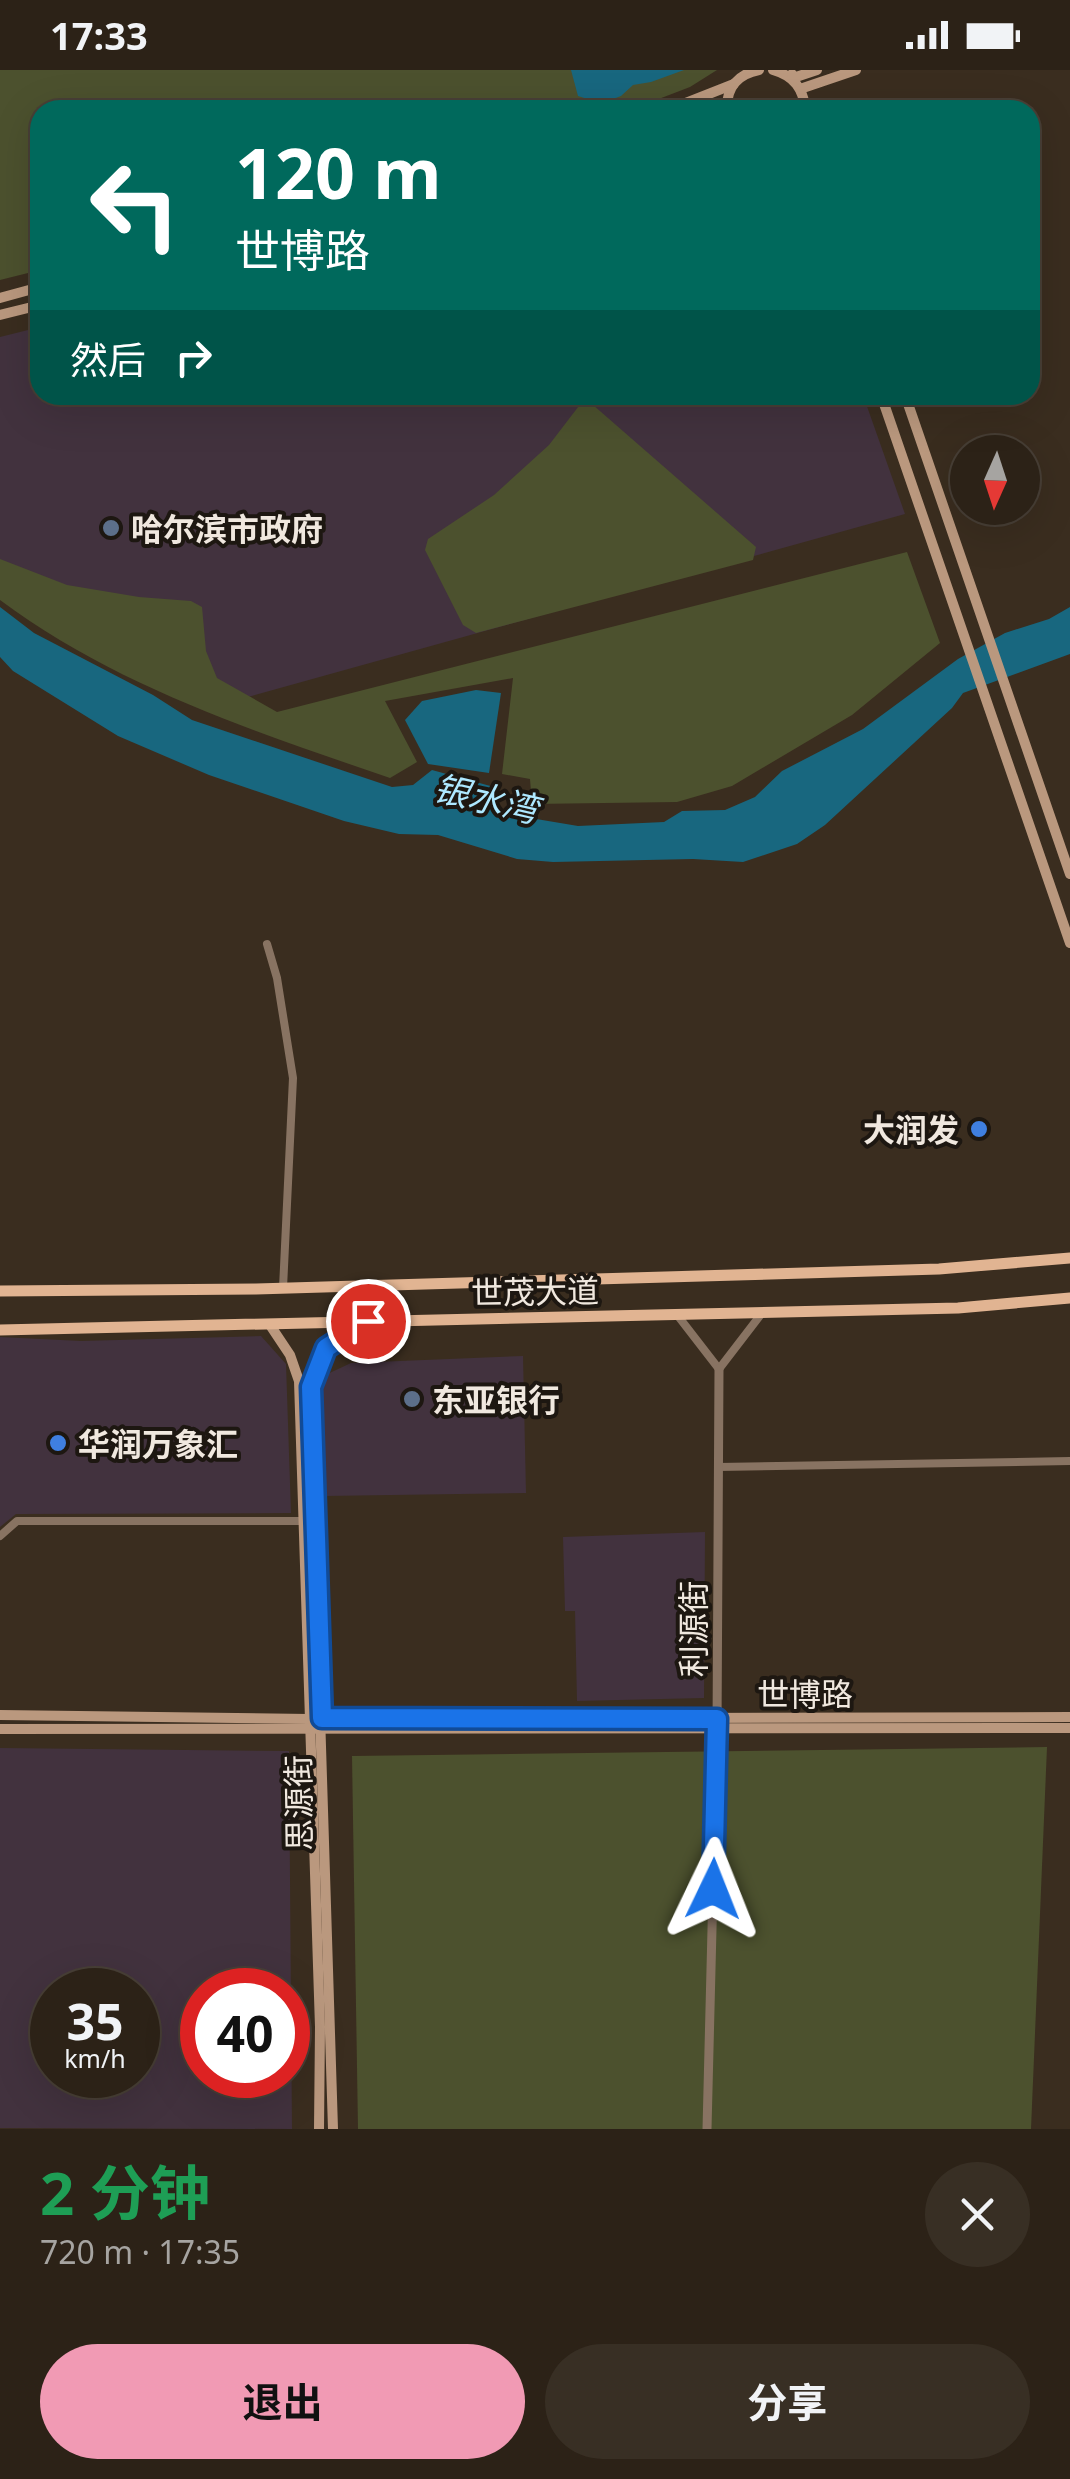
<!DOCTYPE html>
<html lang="zh">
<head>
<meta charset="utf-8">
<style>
  :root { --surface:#2c2217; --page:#382f24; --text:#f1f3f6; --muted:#a6a4a1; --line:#483f36; --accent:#f19ab4 }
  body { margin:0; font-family:"Noto Sans","Noto Sans SC",sans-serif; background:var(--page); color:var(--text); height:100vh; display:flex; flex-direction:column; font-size:38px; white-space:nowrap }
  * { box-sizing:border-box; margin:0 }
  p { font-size:32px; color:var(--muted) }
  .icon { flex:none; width:55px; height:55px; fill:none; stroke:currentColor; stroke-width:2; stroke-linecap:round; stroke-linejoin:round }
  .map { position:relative; height:2059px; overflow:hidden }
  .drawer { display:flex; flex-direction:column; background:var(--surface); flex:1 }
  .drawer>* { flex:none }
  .guide { position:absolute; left:30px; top:30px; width:1010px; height:305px; border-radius:30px; box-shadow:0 10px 40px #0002,0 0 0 2px var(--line); background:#00695c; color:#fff; overflow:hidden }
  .needle { width:65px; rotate:183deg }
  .controls { position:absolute; left:950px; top:365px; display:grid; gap:20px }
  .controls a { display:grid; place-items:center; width:90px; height:90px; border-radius:50%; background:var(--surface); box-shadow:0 10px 40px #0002,0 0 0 2px var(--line); font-size:50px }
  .speed { position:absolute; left:30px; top:1898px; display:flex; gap:20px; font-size:50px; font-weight:700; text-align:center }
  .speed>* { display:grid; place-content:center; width:130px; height:130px; border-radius:50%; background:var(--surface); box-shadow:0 10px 40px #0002,0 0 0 2px var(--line); line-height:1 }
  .speed small { font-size:25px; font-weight:400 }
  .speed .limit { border:15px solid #d22; background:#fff; color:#111 }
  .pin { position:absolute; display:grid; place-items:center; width:85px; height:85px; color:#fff; margin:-42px; border:5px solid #fff; border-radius:50%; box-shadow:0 2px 10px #0007 }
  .me { position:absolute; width:110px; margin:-55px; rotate:2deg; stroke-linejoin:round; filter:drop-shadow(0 0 8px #0008) }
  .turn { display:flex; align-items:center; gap:35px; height:210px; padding:0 40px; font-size:45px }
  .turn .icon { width:130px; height:130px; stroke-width:2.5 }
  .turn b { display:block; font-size:70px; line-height:85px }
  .then { display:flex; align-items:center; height:95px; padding:0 40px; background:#0003; gap:20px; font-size:38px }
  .round { display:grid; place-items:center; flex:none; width:105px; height:105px; border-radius:52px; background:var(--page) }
  .head { display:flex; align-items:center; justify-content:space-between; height:170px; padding:0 40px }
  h1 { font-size:60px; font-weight:700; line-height:75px; color:#1e9e55 }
  .button { display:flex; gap:20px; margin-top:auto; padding:20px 40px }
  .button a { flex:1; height:115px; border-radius:60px; background:var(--accent); color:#111; font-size:40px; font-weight:700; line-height:115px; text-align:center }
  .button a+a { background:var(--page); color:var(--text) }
  .status { display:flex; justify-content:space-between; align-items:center; height:70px; padding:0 50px; background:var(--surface); direction:ltr }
  .status svg { height:28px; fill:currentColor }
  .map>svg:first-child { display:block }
</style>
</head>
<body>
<div class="status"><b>17:33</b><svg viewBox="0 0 49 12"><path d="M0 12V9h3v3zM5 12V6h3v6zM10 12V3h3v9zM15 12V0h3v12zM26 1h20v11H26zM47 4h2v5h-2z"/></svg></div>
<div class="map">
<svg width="1070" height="2059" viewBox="0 0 1070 2059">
  <rect width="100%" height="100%" fill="#3a2d1f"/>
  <!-- commercial -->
  <g fill="#42323e" fill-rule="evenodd">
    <polygon points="40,257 40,325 863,325 905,444 212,637 0,524 0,267"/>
    <polygon points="261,1266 286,1294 291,1443 16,1444 0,1457 0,1267 81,1271"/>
    <polygon points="523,1286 526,1423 324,1426 321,1307 351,1293"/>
    <polygon points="705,1462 704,1628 577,1631 575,1541 565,1541 563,1467"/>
    <path d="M0 1678 289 1681 292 2059 0 2058ZM138 1920V2005H52V1920ZM288 1920V2005H202V1920Z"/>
  </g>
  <!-- green -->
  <g fill="#4c512e">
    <polygon points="0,0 717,0 690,17 630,40 40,40 40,200 0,210"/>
    <polygon points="585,328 756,477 753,490 476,563 463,555 425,480 428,469 494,425 549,375"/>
    <path d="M907 482 940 573 852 645 732 716 677 732 532 734 530 709 502 704 513 608 385 631 417 692 390 708C256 662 115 616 0 530V489L67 515 139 527 191 531 202 537 206 581 217 608 277 642Z"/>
    <polygon points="1047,1677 1031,2059 358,2059 352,1686"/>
  </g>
  <!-- water -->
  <g fill="#18677f">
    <polygon points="571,0 684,0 651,12 633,15 621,26 613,29 597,32 578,26"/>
    <polygon points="0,537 34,563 153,625 192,650 392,717 413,715 432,700 494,717 500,743 578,756 664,752 682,741 725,740 755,727 782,701 863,659 958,589 1005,563 1049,549 1070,537 1070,584 963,623 952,638 825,755 797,774 743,792 693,789 553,792 517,789 438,765 399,764 344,751 209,705 118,666 13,601 0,587"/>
    <polygon points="476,620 501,623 489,703 428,694 405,650 422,631"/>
  </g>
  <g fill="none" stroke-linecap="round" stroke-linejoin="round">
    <!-- minor -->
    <g stroke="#887362" stroke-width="8">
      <polyline points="267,874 277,908 293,1008 283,1218"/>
      <polyline points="678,1246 719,1299 762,1243"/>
      <polyline points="718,1397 1070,1391"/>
      <polyline points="0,1466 17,1451 304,1451"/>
    </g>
    <!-- tertiary -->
    <polyline stroke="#887362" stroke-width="9" points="707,2059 717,1659 719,1299"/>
    <!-- secondary -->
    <g stroke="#ba987e" stroke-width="10">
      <path d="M773 0C794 6 804 19 805 40"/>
      <polyline points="792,4 793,8 817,0"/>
      <polyline points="800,19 856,0"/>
      <polyline points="668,40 734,14"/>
      <path d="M727 40C726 18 738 4 759 0"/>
      <polyline points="0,228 40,217"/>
      <polyline points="0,245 40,235"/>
      <polyline points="881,325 1070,873"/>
      <polyline points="905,325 1070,804"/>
      <polyline points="270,1255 290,1285 299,1311 320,1957 319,2059"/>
      <polyline points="0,1645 309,1649 1070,1647"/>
      <polyline points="0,1659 1070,1658"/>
      <path d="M333 2059 310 1326C313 1283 334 1272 368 1251"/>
    </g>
    <!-- primary -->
    <g stroke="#e1b492" stroke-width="11">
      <polyline points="0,1221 256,1219 939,1199 1070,1188"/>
      <polyline points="0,1260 958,1238 1070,1228"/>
    </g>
  </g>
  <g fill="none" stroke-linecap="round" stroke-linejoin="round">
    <!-- route casing -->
    <g stroke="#114b97" stroke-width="25">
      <polyline id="route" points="368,1251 326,1278 311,1317 322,1648 717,1649 713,1819"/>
    </g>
    <!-- route -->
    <use href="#route" stroke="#1a73e8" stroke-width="18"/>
  </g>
  <!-- markers -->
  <g fill="#5c6f8a" stroke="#1d1711" stroke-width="4">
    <circle cx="111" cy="458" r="10"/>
    <circle cx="412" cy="1329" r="10"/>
  </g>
  <g fill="#3f7fe0" stroke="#1d1711" stroke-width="4">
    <circle cx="979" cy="1059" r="10"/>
    <circle cx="58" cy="1373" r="10"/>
  </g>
  <g text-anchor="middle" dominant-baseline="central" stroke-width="8" stroke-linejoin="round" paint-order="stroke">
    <!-- poi labels -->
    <g font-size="32" font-weight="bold" fill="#f0e8df" stroke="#1d1711" text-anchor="start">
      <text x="131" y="458">哈尔滨市政府</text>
      <text x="959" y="1059" text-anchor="end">大润发</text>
      <text x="432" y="1329">东亚银行</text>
      <text x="78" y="1373">华润万象汇</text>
    </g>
    <!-- street labels -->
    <g font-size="32" fill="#f0e8df" stroke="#1d1711">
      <text transform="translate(535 1221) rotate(-1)">世茂大道</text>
      <text transform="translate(692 1559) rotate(-90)">利源街</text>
      <text x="805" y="1623">世博路</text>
      <text transform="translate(298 1733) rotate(-91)">思源街</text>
    </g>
    <!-- water labels -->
    <g font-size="35" font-style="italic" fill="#aee8ff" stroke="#1d1711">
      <text transform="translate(486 728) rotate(13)">银水湾</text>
    </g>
  </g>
</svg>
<div class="controls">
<a><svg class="needle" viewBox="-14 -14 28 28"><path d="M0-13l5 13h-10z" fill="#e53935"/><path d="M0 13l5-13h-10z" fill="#a6a4a1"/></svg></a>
</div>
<div class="speed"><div>35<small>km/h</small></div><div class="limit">40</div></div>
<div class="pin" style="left:368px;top:1251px;background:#d93025"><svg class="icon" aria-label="arrive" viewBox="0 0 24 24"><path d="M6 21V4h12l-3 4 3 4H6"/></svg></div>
<svg class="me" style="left:713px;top:1819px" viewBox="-20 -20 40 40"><path d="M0-17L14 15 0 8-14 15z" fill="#1a73e8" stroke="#fff" stroke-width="4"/></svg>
<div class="guide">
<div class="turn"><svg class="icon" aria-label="left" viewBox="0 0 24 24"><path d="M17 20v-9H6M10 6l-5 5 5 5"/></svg><div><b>120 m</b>世博路</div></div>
<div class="then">然后<svg class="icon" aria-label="right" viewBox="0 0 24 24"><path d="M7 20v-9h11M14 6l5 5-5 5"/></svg></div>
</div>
</div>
<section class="drawer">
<div class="head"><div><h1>2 分钟</h1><p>720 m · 17:35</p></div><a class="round"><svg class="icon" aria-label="close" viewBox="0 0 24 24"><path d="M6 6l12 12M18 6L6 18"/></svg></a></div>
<div class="button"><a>退出</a><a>分享</a></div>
</section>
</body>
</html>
